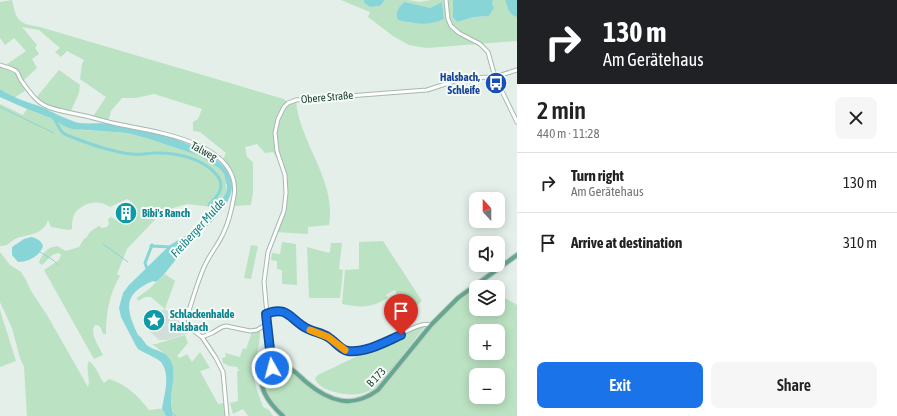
<!DOCTYPE html>
<html lang="en">
<head>
<meta charset="utf-8">
<style>
  :root { --surface:#fff; --page:#f6f6f6; --text:#222; --muted:#767676; --line:#e0e0e0; --accent:#1a73e8 }
  body { margin:0; font-family:"Asap Condensed",sans-serif; background:var(--page); color:var(--text); height:100vh; display:flex; flex-direction:column; font-size:15px; white-space:nowrap }
  * { box-sizing:border-box; margin:0 }
  p { font-size:13px; color:var(--muted) }
  .icon { flex:none; width:22px; height:22px; fill:none; stroke:currentColor; stroke-width:2; stroke-linecap:round; stroke-linejoin:round }
  .map { position:relative; flex:1; overflow:hidden }
  .panel { display:flex; flex-direction:column; background:var(--surface); width:380px }
  .panel>* { flex:none }
  .banner { background:#202124; color:#fff; overflow:hidden }
  .needle { width:26px; rotate:339deg }
  .controls { position:absolute; left:469px; top:192px; display:grid; gap:8px }
  .controls a { display:grid; place-items:center; width:36px; height:36px; border-radius:8px; background:var(--surface); box-shadow:0 2px 10px #0003; font-size:20px }
  .pin { position:absolute; display:grid; place-items:center; width:34px; height:34px; color:#fff; margin:-41px -17px; border-radius:50% 50% 50% 0; rotate:-45deg; box-shadow:0 0 4px #0007 }
  .pin .icon { rotate:45deg }
  .me { position:absolute; width:44px; margin:-22px; rotate:353deg; stroke-linejoin:round; filter:drop-shadow(0 0 3px #0008) }
  .turn { display:flex; align-items:center; gap:14px; height:84px; padding:0 20px; font-size:18px }
  .turn .icon { width:52px; height:52px; stroke-width:2.5 }
  .turn b { display:block; font-size:28px; line-height:34px }
  .round { display:grid; place-items:center; flex:none; width:42px; height:42px; border-radius:8px; background:var(--page) }
  .overview { display:flex; align-items:center; justify-content:space-between; height:68px; padding:0 20px }
  h1 { font-size:24px; font-weight:600; line-height:30px }
  .action { display:flex; gap:8px; margin-top:auto; padding:8px 20px }
  .action a { flex:1; height:46px; border-radius:8px; background:var(--accent); color:#fff; font-size:16px; font-weight:600; line-height:46px; text-align:center }
  .action a+a { background:var(--page); color:var(--text) }
  ul { padding:0; list-style:none }
  li { display:flex; align-items:center; gap:12px; height:60px; padding:0 20px; border-top:1px solid var(--line) }
  li div { flex:1 }
  li b { display:block; font-size:15px }
  li em { font-style:normal }
  main { display:flex; flex:1; min-height:0 }
  .map>svg:first-child { display:block }
</style>
</head>
<body>
<main>
<div class="map">
<svg width="517" height="416" viewBox="0 0 517 416">
  <rect width="100%" height="100%" fill="#e4efe9"/>
  <!-- built -->
  <polygon fill="#d2dfd8" points="165,309 183,325 190,327 194,331 168,340 159,340 148,330 144,317"/>
  <!-- green -->
  <g fill="#bbe2c2" fill-rule="evenodd">
    <path d="M12 0C17 22 18 23 40 27L284 99 288 103 296 100C299 143 337 180 329 225L308 227V234L276 232C279 223 283 214 285 205 288 185 284 168 273 152L265 153 257 144 245 147 247 157 253 162V192L251 205 233 206 234 183 222 161 226 153 200 132 193 131V122L198 119 202 109 154 94 136 98H122L111 111 108 122 92 118 106 97 80 79 82 64 84 60 67 51 61 57 55 52 60 48 39 30 22 27 37 45 35 48 39 54 32 59 37 68 23 81 18 72 7 64 26 51 14 38 5 45 0 38V2Z"/>
    <path d="M341 0H364V3L370 7 380 6 385 0H408L420 2 431 0H453V18L459 22 474 17 489 16 494 8 492 3 493 0H505L508 7 515 16 517 17V41L426 48 409 45 393 36 368 17 370 12ZM406 2 423 7 430 8 442 2 444 19C429 25 413 24 398 20 394 12 399 6 406 2Z"/>
    <polygon points="0,66 16,73 26,90 14,98 0,89"/>
    <polygon points="59,70 80,85 79,93 70,113 50,108 35,99"/>
    <path d="M0 104 23 115 27 109 81 130 127 133 146 138 200 156 220 169 224 174 226 180V193L213 207 187 204 163 211 127 249 117 274 120 276C109 294 106 313 106 334H103C101 329 101 325 95 325 89 333 99 346 103 355L94 359 44 270 59 260 61 255 59 253C49 254 49 260 42 265L39 263C40 258 45 250 50 248 52 247 55 247 57 246L66 251 79 247 84 239 87 237C89 231 94 229 99 226L102 228 107 227 109 224 108 219 111 217 121 223 135 210C135 204 132 202 127 199L110 207C98 199 84 202 75 213 72 218 72 224 72 229L68 230 51 227 48 220C43 235 29 234 17 238 10 241 8 247 0 246Z"/>
    <path d="M383 241 422 301 407 315 404 308 405 302 397 295 395 290 386 295 388 298C370 308 361 308 342 304L345 270 359 269V242Z"/>
    <polygon points="282,242 296,244 297,285 282,284 282,270 277,269 277,261 271,260 272,253 280,254"/>
    <polygon points="331,243 342,243 339,269 343,270 340,298 309,298 307,247 329,253 330,251"/>
    <polygon points="251,245 258,246 251,279 244,278"/>
    <path d="M0 252 10 265 21 272 26 280 31 291 47 315 88 387C91 379 85 370 89 361 98 368 98 376 104 383L109 379C126 384 138 396 149 410 154 410 157 408 162 409L166 416H27L24 367 20 358 12 328 0 302Z"/>
    <polygon points="165,274 175,281 165,309 151,297 145,297 138,301 137,298 149,289"/>
    <path d="M476 288V309H498V294L517 305V416H286C277 406 254 387 270 372 274 369 280 367 285 369 293 371 300 380 307 385 334 407 360 412 386 385 413 350 439 314 476 288ZM476 331H498V353H476ZM476 375H498V397H476Z"/>
    <polygon points="0,310 16,361 0,367"/>
    <path d="M426 325 380 384C374 389 367 392 360 394 347 396 319 392 315 378L318 375 418 327Z"/>
    <path d="M258 331 260 332C260 347 254 361 254 376 255 387 260 397 263 407L269 410 273 416H248L243 409 233 414 230 403 238 401 237 371H239L237 367 229 366 223 363 222 358 226 357 225 353 240 357 243 348 246 349 252 332Z"/>
    <polygon points="185,335 188,343 177,356 180,358 187,354 192,362 200,352 210,368 200,371 218,404 224,403 225,416 173,416 171,398 174,371 165,354 152,344 156,344"/>
  </g>
  <!-- water -->
  <g fill="#88d5d8">
    <polygon points="364,0 385,0 380,6 370,7 364,3"/>
    <polygon points="453,0 493,0 492,3 494,8 489,16 474,17 458,22 453,18"/>
    <path d="M505 0H517V17C508 15 508 7 505 0Z"/>
    <path d="M405 2 430 8 442 2 444 19C429 26 413 24 398 20 394 13 399 6 405 2Z"/>
    <path d="M0 89C14 99 29 102 44 108 54 113 64 118 75 122 86 125 99 122 111 124 141 128 243 149 231 193 225 214 203 228 189 243 177 256 169 271 156 282L153 281C122 294 126 309 138 335 143 338 144 343 148 346 154 350 159 350 165 354 179 366 172 382 171 398 171 404 172 410 173 416H166L162 409C164 395 171 375 161 362 157 358 144 353 138 349L136 346 121 317 119 308 123 293 129 285 170 245 187 235 223 197 226 193 227 186 224 174 220 169 200 156 146 138 127 133 72 129 64 126 53 119 27 109 2 98 0 97Z"/>
    <path d="M31 237C36 238 41 240 43 246 40 256 28 262 18 262L12 255V247L24 239Z"/>
  </g>
  <g fill="none" stroke-linecap="round" stroke-linejoin="round">
    <!-- stream -->
    <g stroke="#88d5d8" stroke-width="1">
      <polyline points="0,107 54,133"/>
      <polyline points="103,244 128,262"/>
      <polyline points="40,252 53,260 58,265"/>
      <polyline points="172,413 176,416"/>
    </g>
    <!-- canal -->
    <g stroke="#88d5d8" stroke-width="3">
      <path d="M53 117C57 122 58 128 63 133 67 136 104 149 111 150 118 152 126 154 133 154 140 155 147 153 154 153 175 152 202 158 216 174 227 186 218 196 209 205"/>
      <polyline points="151,246 172,247"/>
      <polyline points="148,271 145,263 152,245"/>
    </g>
    <!-- minor casing -->
    <g stroke="#a6b8b0" stroke-width="5">
      <g id="minor">
        <polyline points="446,0 448,19 451,26 459,33 480,44 488,52 495,77 517,122"/>
        <path d="M0 65C5 67 13 68 17 72 19 75 20 80 23 83 31 94 38 104 51 108 64 112 77 114 90 117 101 120 111 123 122 125 158 132 242 144 234 196 232 208 229 222 223 234 218 245 210 254 205 265 198 280 193 298 188 314L189 325 194 331 202 337 216 358 223 372 227 416"/>
        <path d="M266 314C287 305 290 319 306 328 313 332 321 333 328 337 335 341 340 350 348 351 357 352 372 348 381 345 391 340 421 320 431 325"/>
        <polyline points="202,337 212,333 222,327 226,326 250,331 257,330 267,324"/>
        <polyline points="272,368 264,282 268,252 284,211 286,193 285,175 277,151 275,133 278,119 284,107 288,103 296,100 427,90 464,78 495,77 517,70"/>
      </g>
    </g>
    <!-- major casing -->
    <g stroke="#c1cac7" stroke-width="6">
      <path id="major" d="M283 416C272 406 251 383 269 370 273 367 279 365 284 366 293 368 299 376 306 382 330 402 352 409 378 390L431 325 458 298 517 255"/>
    </g>
    <!-- minor -->
    <use href="#minor" stroke="#fff" stroke-width="3"/>
    <!-- major -->
    <use href="#major" stroke="#65a890" stroke-width="4"/>
  </g>
  <g fill="none" stroke-linecap="round" stroke-linejoin="round">
    <!-- route casing -->
    <g stroke="#114b97" stroke-width="10">
      <path id="route" d="M272 368 266 314C287 305 290 319 306 328 313 332 322 333 328 337 335 341 340 350 348 351 366 353 385 342 401 335"/>
    </g>
    <!-- route -->
    <use href="#route" stroke="#1a73e8" stroke-width="7"/>
    <!-- slow -->
    <polyline stroke="#f59e0b" stroke-width="7" points="310,330 328,337 345,350"/>
  </g>
  <!-- icons -->
  <defs>
    <g id="bus-disc" transform="scale(1.15)"><circle r="9.5" fill="#1a4fb4" stroke="#f5fbf7"/><path d="M-5-6H5V4H4V6H2V4H-2V6H-4V4H-5ZM-3.5-4V0h7V-4ZM-3.5 1.2v1.5H-2V1.2ZM2 1.2v1.5H3.5V1.2Z" fill="#fff"/></g>
    <g id="building-disc" transform="scale(1.15)"><circle r="9.5" fill="#0f9aa8" stroke="#f5fbf7"/><path d="M-4-6H4V6H1V3H-1V6H-4ZM-2.5-4.3h1.7v1.8h-1.7ZM.8-4.3h1.7v1.8H.8ZM-2.5-1h1.7V.8h-1.7ZM.8-1h1.7V.8H.8Z" fill="#fff"/></g>
    <g id="sight-disc" transform="scale(1.15)"><circle r="9.5" fill="#0f9aa8" stroke="#f5fbf7"/><path d="M0-6L1.8-2.2L6-1.7L2.9 1.2L3.7 5.4L0 3.3L-3.7 5.4L-2.9 1.2L-6-1.7L-1.8-2.2Z" fill="#fff"/></g>
  </defs>
  <g fill-rule="evenodd">
    <use href="#bus-disc" x="496" y="83"/>
    <use href="#building-disc" x="126" y="213"/>
    <use href="#sight-disc" x="154" y="320"/>
  </g>
  <g text-anchor="middle" dominant-baseline="central" stroke-width="4" stroke-linejoin="round" paint-order="stroke">
    <!-- transit labels -->
    <g font-size="11" font-weight="bold" fill="#164399" stroke="#f5fbf7" text-anchor="end">
      <text x="480" y="77">Halsbach,<tspan x="480" dy="13">Schleife</tspan></text>
    </g>
    <!-- street labels -->
    <g font-size="11" fill="#214336" stroke="#f5fbf7">
      <text transform="translate(327 97) rotate(-5)">Obere Straße</text>
      <text transform="translate(204 151) rotate(29)">Talweg</text>
      <text transform="translate(376 377) rotate(-47)">B 173</text>
    </g>
    <!-- culture labels -->
    <g font-size="11" font-weight="bold" fill="#0d838f" stroke="#f5fbf7" text-anchor="start">
      <text x="142" y="213">Bibi's Ranch</text>
      <text x="170" y="314">Schlackenhalde<tspan x="170" dy="13">Halsbach</tspan></text>
    </g>
    <!-- water labels -->
    <g font-size="12" font-style="italic" fill="#157f85" stroke="#f5fbf7">
      <text transform="translate(198 228) rotate(-48)">Freiberger Mulde</text>
    </g>
  </g>
</svg>
<div class="controls">
<a><svg class="needle" viewBox="-14 -14 28 28"><path d="M0-13l5 13h-10z" fill="#e53935"/><path d="M0 13l5-13h-10z" fill="#767676"/></svg></a>
<a><svg class="icon" aria-label="sound" viewBox="0 0 24 24"><path d="M4 9h4l5-4v14l-5-4H4zM17 9q2 3 0 6"/></svg></a>
<a><svg class="icon" aria-label="layers" viewBox="0 0 24 24"><path d="M12 4l9 5-9 5-9-5zM3 14l9 5 9-5"/></svg></a>
<a>+</a>
<a>−</a>
</div>
<div class="pin" style="left:401px;top:335px;background:#d93025"><svg class="icon" aria-label="arrive" viewBox="0 0 24 24"><path d="M6 21V4h12l-3 4 3 4H6"/></svg></div>
<svg class="me" style="left:272px;top:368px" viewBox="-20 -20 40 40"><circle r="17" fill="#1a73e8" stroke="#fff" stroke-width="3"/><path d="M0-11L8 9 0 5-8 9z" fill="#fff"/></svg>
</div>
<section class="panel">
<div class="banner">
<div class="turn"><svg class="icon" aria-label="right" viewBox="0 0 24 24"><path d="M7 20v-9h11M14 6l5 5-5 5"/></svg><div><b>130 m</b>Am Gerätehaus</div></div>
</div>
<div class="overview"><div><h1>2 min</h1><p>440 m · 11:28</p></div><a class="round"><svg class="icon" aria-label="close" viewBox="0 0 24 24"><path d="M6 6l12 12M18 6L6 18"/></svg></a></div>
<ul>
<li><svg class="icon" aria-label="right" viewBox="0 0 24 24"><path d="M7 20v-9h11M14 6l5 5-5 5"/></svg><div><b>Turn right</b><p>Am Gerätehaus</p></div><em>130 m</em></li>
<li><svg class="icon" aria-label="arrive" viewBox="0 0 24 24"><path d="M6 21V4h12l-3 4 3 4H6"/></svg><div><b>Arrive at destination</b></div><em>310 m</em></li>
</ul>
<div class="action"><a>Exit</a><a>Share</a></div>
</section>
</main>
</body>
</html>
